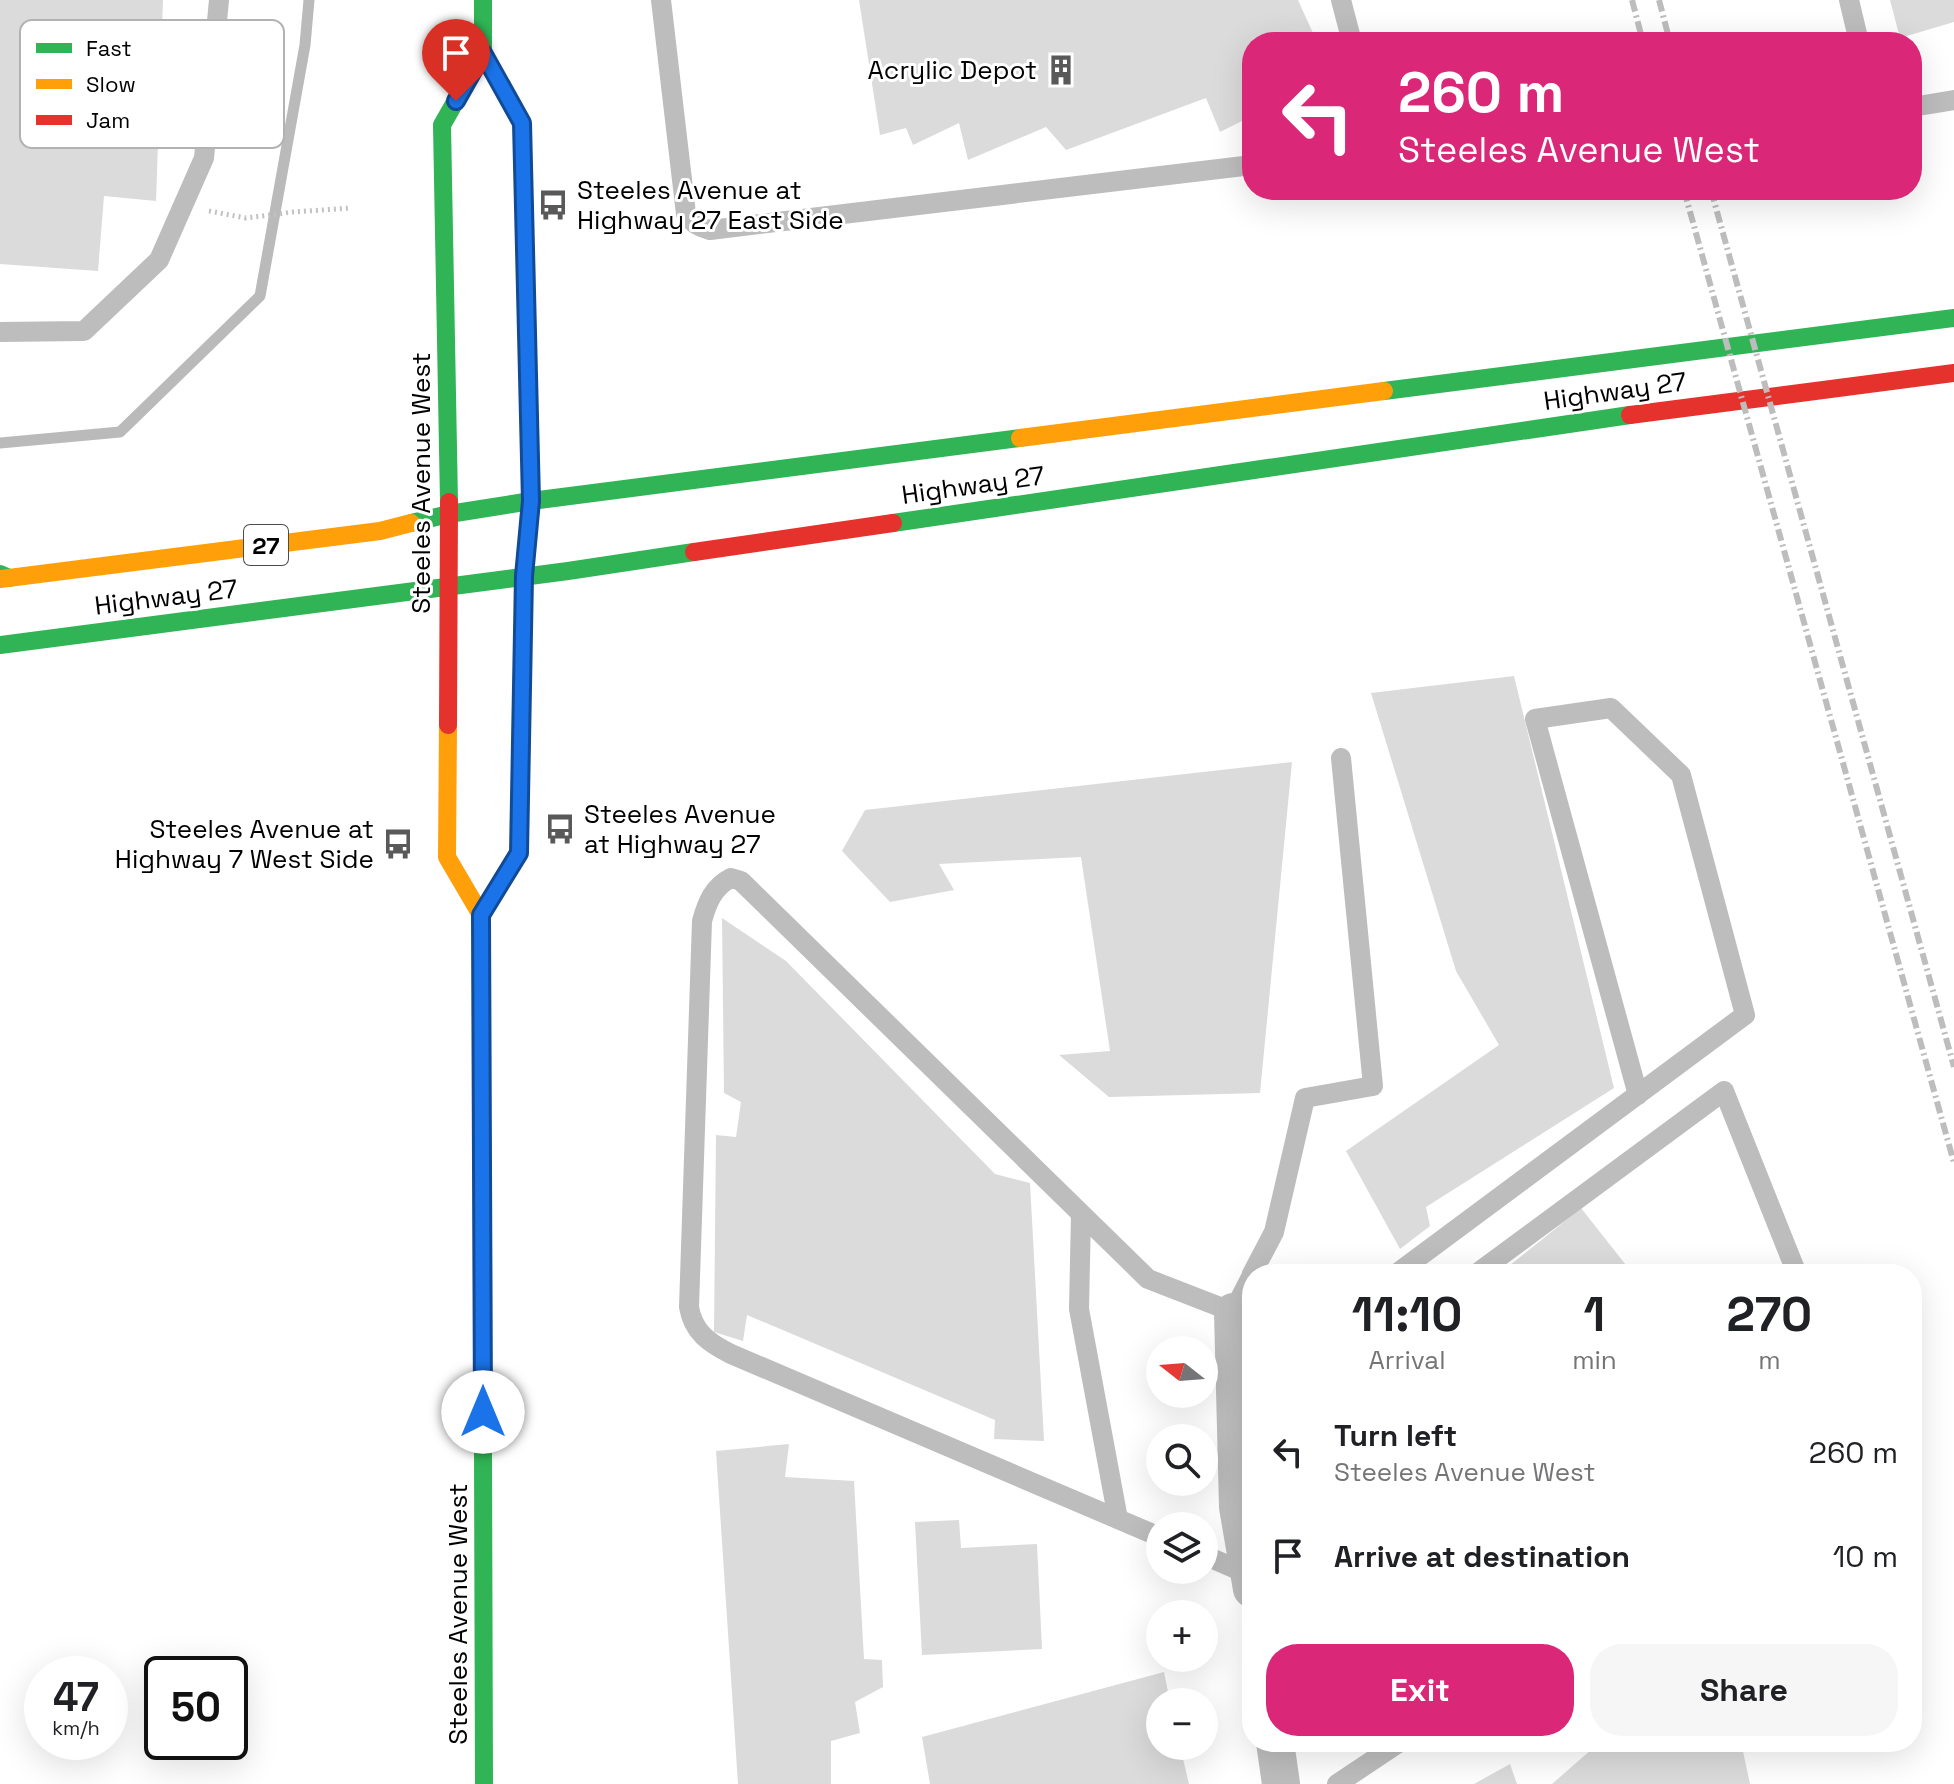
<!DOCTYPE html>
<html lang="en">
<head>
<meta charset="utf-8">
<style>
  :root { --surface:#fff; --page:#f6f6f6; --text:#202124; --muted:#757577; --accent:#db2777 }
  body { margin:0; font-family:"Space Grotesk",sans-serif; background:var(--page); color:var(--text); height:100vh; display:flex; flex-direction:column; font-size:30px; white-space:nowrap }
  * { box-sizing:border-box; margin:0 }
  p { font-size:26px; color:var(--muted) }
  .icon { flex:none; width:44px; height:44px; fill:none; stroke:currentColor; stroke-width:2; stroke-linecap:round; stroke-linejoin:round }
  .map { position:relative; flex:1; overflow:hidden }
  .drawer { position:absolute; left:1242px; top:1264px; width:680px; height:488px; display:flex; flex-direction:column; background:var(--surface); border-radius:32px; box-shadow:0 8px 32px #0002 }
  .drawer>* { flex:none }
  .banner { position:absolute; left:1242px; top:32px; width:680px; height:168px; border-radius:32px; box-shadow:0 8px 32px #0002; background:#db2777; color:#fff; overflow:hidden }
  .needle { width:52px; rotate:287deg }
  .buttons { position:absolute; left:1146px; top:1336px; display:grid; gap:16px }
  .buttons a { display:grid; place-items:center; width:72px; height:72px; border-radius:50%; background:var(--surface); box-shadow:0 8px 32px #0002; font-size:40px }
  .speed { position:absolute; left:24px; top:1656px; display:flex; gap:16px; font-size:40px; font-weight:700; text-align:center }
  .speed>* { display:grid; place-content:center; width:104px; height:104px; border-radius:50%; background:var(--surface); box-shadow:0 8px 32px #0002; line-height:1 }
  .speed small { font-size:20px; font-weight:400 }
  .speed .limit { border:4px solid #111; border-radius:12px; background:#fff; color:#111 }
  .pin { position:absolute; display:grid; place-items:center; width:68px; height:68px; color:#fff; margin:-82px -34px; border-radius:50% 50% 50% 0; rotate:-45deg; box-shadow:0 0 8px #0007 }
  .pin .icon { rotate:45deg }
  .me { position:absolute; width:88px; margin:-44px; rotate:0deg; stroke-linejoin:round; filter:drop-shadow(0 0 6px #0008) }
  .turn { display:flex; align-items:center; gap:28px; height:168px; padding:0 24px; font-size:36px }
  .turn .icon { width:104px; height:104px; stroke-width:2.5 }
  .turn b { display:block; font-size:56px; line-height:68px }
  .eta { display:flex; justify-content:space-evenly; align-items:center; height:136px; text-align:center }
  .eta b { font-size:48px; font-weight:800; line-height:56px }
  .button { display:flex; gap:16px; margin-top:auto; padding:16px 24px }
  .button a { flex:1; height:92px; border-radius:32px; background:var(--accent); color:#fff; font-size:32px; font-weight:800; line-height:92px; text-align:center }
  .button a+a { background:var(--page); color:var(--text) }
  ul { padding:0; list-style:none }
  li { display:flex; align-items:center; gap:24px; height:104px; padding:0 24px }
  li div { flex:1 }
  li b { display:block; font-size:30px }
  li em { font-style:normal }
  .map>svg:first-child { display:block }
</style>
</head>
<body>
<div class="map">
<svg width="1954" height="1784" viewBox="0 0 1954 1784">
  <rect width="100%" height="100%" fill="#fff"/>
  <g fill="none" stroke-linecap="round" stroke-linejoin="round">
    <!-- stream -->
    <polyline stroke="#bababa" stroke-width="11" points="0,443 120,432 260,296 305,45 309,0"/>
  </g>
  <!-- building -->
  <g fill="#dbdbdb">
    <polygon points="0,0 163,0 156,201 104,196 98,271 0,264"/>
    <polygon points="859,0 1298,0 1317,42 1252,42 1252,116 1220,132 1206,98 1066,150 1046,127 968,160 959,123 913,145 906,128 880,135"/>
    <polygon points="1890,0 1954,0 1954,22 1900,38"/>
    <polygon points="1514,676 1614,1088 1426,1207 1430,1226 1400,1249 1346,1151 1499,1045 1456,971 1371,693"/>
    <polygon points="1292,762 1260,1093 1109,1097 1059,1055 1110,1051 1081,857 939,864 954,890 890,902 842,851 865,810"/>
    <polygon points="722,918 786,961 995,1174 1030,1183 1044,1441 994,1439 995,1420 747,1315 743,1341 714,1332 716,1135 736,1137 741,1102 724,1093"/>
    <polygon points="1581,1208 1633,1274 1499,1274"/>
    <polygon points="789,1444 785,1477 854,1481 864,1659 882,1660 883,1687 855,1702 860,1733 831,1741 831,1784 738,1784 716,1451"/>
    <polygon points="959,1520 961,1548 1037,1544 1042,1649 922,1655 915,1522"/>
    <polygon points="1164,1672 1170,1702 1160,1702 1160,1746 1180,1746 1189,1784 930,1784 922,1737"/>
    <polygon points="1600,1742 1741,1742 1750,1784 1552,1784"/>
    <polygon points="1510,1764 1517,1784 1474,1784"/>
  </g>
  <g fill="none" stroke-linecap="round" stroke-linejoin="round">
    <!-- path -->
    <polyline stroke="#c2c2c2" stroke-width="5" stroke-dasharray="2 4" stroke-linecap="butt" points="209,211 246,218 293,212 351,208"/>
    <!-- lane -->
    <g stroke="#bdbdbd" stroke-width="20">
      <path d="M661 0 686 214C693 224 699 227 710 230L1252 165"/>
      <polyline points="1341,0 1352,42"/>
      <polyline points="1849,0 1859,42"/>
      <polyline points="1912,107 1954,100"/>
      <polyline points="0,332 84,331 159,260 204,158 219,0"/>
      <polyline points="1081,1214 1079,1309 1118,1519"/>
      <polyline points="1252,1274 1274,1232 1305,1098 1373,1086 1341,758"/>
      <polyline points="1396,1274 1745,1015 1681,775 1611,708 1535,719 1638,1095"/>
      <polyline points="1476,1274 1724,1091 1797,1274"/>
      <polyline points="1233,1312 1252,1275"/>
      <path d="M1160 1537 731 1354C709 1343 693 1332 689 1307L702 921C707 903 713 887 731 878L741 881 1148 1279 1233 1312 1252 1309"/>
      <polyline points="1204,1555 1250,1575"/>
      <polyline points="1337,1784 1400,1742"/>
    </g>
    <!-- street -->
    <g stroke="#bdbdbd" stroke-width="38">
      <polyline points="1233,1312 1238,1507 1252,1589"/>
      <polyline points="1275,1742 1281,1784"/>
    </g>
    <!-- fast -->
    <g stroke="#30b455" stroke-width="18">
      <polyline points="483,53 522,123 530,464"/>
      <polyline points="1384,391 1954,318"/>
      <polyline points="449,502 442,125 483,53 483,0"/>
      <polyline points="411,523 449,514 531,501 1020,438"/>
      <polyline points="893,523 1630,415"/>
      <polyline points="0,574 9,578"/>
      <polyline points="0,645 568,571 694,552"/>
      <polyline points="482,1119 484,1784"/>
    </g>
    <!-- slow -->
    <g stroke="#ff9f0a" stroke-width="18">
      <polyline points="1020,438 1384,391"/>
      <polyline points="0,579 380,531 411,523"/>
      <polyline points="448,725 447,857 481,915 482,1119"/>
      <polyline points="481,915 519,853 524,576 531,501 530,464"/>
    </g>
    <!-- jam -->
    <g stroke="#e5322d" stroke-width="18">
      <polyline points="1630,415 1954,373"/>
      <polyline points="694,552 893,523"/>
      <polyline points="448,725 449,502"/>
    </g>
    <!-- rail -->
    <g stroke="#bdbdbd" stroke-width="6" stroke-dasharray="12 4 2 4" stroke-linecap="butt">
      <polyline points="1632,0 1643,42"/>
      <polyline points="1659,0 1670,42"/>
      <polyline points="1684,190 1954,1163"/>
      <polyline points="1711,190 1954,1067"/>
    </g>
  </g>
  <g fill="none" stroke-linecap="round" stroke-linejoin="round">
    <!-- route casing -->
    <g stroke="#114b97" stroke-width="20">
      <polyline id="route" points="456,101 483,53 522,123 531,501 524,576 519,853 481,915 483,1412"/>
    </g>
    <!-- route -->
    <use href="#route" stroke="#1a73e8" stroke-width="14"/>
  </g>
  <!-- icons -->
  <defs>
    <g id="building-bare" transform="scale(2.4)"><path d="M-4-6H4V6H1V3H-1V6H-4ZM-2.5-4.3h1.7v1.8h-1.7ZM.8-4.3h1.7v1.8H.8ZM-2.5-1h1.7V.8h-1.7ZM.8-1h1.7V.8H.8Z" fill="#595959" stroke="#fff" stroke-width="2.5" paint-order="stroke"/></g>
    <g id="bus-bare" transform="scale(2.4)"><path d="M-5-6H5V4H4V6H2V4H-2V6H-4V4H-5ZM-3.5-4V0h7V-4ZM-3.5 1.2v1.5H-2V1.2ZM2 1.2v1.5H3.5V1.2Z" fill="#595959" stroke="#fff" stroke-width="2.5" paint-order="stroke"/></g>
  </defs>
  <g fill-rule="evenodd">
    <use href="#building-bare" x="1061" y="70"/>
    <use href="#bus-bare" x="553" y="205"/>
    <use href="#bus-bare" x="560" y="829"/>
    <use href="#bus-bare" x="398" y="844"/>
  </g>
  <g text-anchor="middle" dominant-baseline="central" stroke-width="6" stroke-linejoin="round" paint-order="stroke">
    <!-- shield labels -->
    <rect fill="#fff" stroke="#4c4c4c" stroke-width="2" x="244" y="525" width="44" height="40" rx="6"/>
    <g font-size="24" font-weight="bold" fill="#000">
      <text x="266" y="545">27</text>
    </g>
    <!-- poi labels -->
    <g font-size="26" fill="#000" stroke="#fff" text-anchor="end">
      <text x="1037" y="70">Acrylic Depot</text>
      <text x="577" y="190" text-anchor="start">Steeles Avenue at<tspan x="577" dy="30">Highway 27 East Side</tspan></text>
      <text x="584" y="814" text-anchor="start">Steeles Avenue<tspan x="584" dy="30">at Highway 27</tspan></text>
      <text x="374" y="829">Steeles Avenue at<tspan x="374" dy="30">Highway 7 West Side</tspan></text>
    </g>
    <!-- street labels -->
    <g font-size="26" fill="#000" stroke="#fff">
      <text transform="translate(1615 391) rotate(-8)">Highway 27</text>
      <text transform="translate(421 483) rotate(-90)">Steeles Avenue West</text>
      <text transform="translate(973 485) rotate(-8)">Highway 27</text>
      <text transform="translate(166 597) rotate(-7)">Highway 27</text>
      <text transform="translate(458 1614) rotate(-90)">Steeles Avenue West</text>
    </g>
  </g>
  <!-- legend -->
  <rect x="20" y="20" width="264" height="128" rx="12" fill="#fff" stroke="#b2b2b2" stroke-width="2"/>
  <rect x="36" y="43" width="36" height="10" fill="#30b455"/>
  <rect x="36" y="79" width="36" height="10" fill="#ff9f0a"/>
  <rect x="36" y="115" width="36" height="10" fill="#e5322d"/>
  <g font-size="22" fill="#000">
    <text x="86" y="56">Fast</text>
    <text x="86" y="92">Slow</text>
    <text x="86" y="128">Jam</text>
  </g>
</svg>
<div class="buttons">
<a><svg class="needle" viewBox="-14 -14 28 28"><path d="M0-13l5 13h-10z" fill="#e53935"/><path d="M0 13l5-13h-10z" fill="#757577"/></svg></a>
<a><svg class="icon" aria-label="search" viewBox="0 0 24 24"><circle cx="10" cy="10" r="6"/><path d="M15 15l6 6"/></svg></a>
<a><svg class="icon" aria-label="layers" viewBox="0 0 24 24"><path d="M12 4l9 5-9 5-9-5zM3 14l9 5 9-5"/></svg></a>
<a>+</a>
<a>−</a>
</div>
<div class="speed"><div>47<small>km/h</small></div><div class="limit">50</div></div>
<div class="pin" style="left:456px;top:101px;background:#d93025"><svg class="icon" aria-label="arrive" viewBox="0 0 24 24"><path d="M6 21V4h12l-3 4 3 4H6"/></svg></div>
<svg class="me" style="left:483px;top:1412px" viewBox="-20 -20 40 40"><circle r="19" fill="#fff"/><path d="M0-13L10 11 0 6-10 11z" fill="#1a73e8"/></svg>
<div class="banner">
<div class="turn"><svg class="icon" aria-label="left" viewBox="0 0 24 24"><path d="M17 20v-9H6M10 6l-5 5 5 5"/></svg><div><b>260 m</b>Steeles Avenue West</div></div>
</div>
<section class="drawer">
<div class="eta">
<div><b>11:10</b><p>Arrival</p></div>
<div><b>1</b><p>min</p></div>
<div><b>270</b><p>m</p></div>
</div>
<ul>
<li><svg class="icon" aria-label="left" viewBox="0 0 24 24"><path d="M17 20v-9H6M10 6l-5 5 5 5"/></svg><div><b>Turn left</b><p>Steeles Avenue West</p></div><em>260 m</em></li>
<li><svg class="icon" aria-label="arrive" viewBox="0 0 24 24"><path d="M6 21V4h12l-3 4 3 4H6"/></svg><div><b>Arrive at destination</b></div><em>10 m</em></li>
</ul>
<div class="button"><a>Exit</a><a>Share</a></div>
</section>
</div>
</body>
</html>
